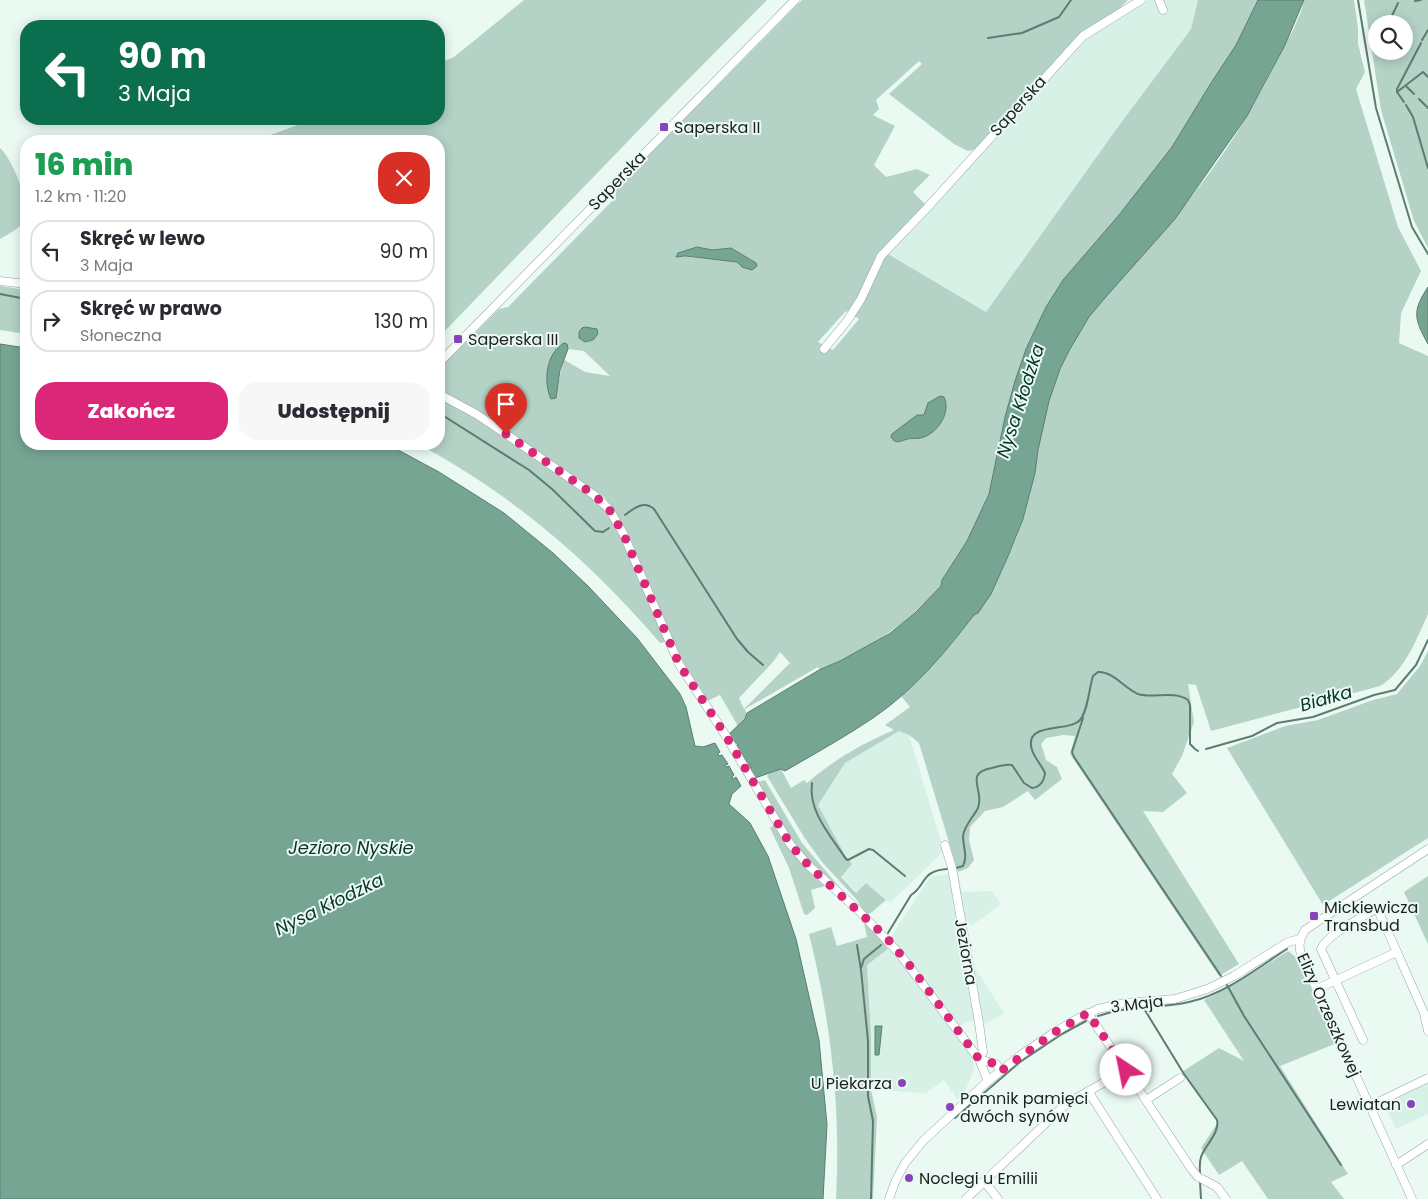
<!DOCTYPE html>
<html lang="pl">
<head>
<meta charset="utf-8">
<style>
  :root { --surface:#fff; --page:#f7f7f7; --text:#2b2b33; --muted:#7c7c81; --line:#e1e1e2; --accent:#db2777 }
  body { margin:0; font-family:Poppins,sans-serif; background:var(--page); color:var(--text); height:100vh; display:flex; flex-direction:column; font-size:19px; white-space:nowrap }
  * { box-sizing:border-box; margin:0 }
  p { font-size:16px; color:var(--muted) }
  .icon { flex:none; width:28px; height:28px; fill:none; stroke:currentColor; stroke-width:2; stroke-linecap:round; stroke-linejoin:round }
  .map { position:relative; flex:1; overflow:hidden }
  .details { position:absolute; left:20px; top:135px; width:425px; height:315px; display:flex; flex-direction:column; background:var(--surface); border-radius:20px; box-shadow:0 2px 12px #0003 }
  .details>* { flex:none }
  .hud { position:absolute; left:20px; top:20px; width:425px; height:105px; border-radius:20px; box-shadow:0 2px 12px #0003; background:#0b6e4f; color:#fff; overflow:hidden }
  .tools { position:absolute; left:1368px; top:15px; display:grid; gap:10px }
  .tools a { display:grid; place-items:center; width:45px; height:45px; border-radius:50%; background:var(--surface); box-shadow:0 2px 12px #0003; font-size:25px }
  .pin { position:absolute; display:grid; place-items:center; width:42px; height:42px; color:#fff; margin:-51px -21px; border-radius:50% 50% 50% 0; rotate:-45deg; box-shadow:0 0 5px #0007 }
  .pin .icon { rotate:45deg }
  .me { position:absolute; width:55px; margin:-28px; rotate:326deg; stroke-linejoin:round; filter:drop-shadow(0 0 4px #0008) }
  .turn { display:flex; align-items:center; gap:18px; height:105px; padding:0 15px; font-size:22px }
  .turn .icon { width:65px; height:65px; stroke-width:2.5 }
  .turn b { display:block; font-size:35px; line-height:42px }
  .round { display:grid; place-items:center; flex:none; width:52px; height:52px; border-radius:20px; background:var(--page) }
  .head { display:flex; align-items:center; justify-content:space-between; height:85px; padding:0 15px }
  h1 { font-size:30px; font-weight:800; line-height:38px; color:#1e9e55 }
  .button { display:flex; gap:10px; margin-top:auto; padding:10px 15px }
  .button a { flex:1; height:58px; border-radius:20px; background:var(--accent); color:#fff; font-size:20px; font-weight:800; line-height:58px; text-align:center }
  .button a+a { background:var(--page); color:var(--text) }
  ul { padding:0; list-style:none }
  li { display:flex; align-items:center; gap:15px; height:62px; margin:0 10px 8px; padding:0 5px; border:2px solid var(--line); border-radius:20px }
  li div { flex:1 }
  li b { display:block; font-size:19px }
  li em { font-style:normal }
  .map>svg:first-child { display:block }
</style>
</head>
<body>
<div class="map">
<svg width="1428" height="1199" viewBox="0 0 1428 1199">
  <rect width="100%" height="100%" fill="#eafaf3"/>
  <!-- built -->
  <g fill="#d8f1e7">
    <polygon points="1148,0 1198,0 1191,29 1115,131 986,312 888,254 911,231 1035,93 1081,43 1098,31"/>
    <polygon points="899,731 909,735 944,851 890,903 866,883 857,893 841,876 852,864 845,855 818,805 845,763"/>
    <polygon points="958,872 962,892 992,891 1001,904 971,926 966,920 975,968 1004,1013 984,1025 982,1017 958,1026 914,965 890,938 930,877"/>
    <polygon points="891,947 930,997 973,1058 974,1070 966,1089 958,1100 944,1080 925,1094 924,1093 871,1090 871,1037 867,965"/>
    <polygon points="1428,1075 1428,1114 1396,1129 1381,1097"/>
  </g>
  <!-- green -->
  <g fill="#b4d2c6" fill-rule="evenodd">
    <polygon points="524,0 767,0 661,107 439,337 439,141 254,141 314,119 439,119 439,63 454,57"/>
    <path d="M802 0H1128L1118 10 1088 28 1069 46 977 149 968 151 954 144 889 94 922 64 919 61 876 100 879 109 873 115 895 126 874 165 886 177 917 169 930 175 913 192 926 205 888 254 986 312 1115 131 1191 29 1198 0H1258L1236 45 1211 83 1172 147 1119 215 1063 280 1046 307 1026 349 1015 381 1005 417 989 494 967 541 942 580 941 586C905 625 870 649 820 670L818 667 745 709 747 717 738 726 720 695 707 701 680 657 617 514 604 497 489 417 439 389V369L499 309 508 307 616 197 615 189ZM697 247 712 250 731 248 756 263 743 267 737 262 676 256 678 253ZM846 311 859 319 833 350 818 342ZM561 344 568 346V349L584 351 610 376 585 372 563 359 556 398 550 397C544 376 547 361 561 344ZM928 403 945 414 937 428 928 434 923 437 896 442 917 415 922 416 925 414ZM780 652 790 663 744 709 739 698 773 662Z"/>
    <path d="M1304 0H1354L1358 28V44L1365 72 1356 89 1398 227 1421 271 1401 313 1399 343 1428 356V614C1416 640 1405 671 1380 686L1211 731 1196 685 1188 684 1194 722 1182 756 1172 774 1187 793 1163 812 1143 811 1239 964 1219 976 1070 754 1075 736 1063 735 1046 738 1041 744 1046 760 1057 767 1062 779 1035 800 1028 791 1003 807 985 811 970 827 969 840 974 860 968 868 958 872 919 743 909 735 899 731 845 763 818 805 845 855 852 864 841 877 856 893 866 883 886 900 872 912 869 914 865 913 857 900 822 862 804 837 767 776 770 773 781 769 791 788 804 780 807 783C832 761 863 743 894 730L885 725 910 707 901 696C954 648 1001 588 1023 519 1035 481 1038 441 1048 403 1056 373 1072 343 1089 318 1098 304 1110 292 1120 280 1145 250 1171 222 1195 192 1228 150 1256 104 1279 56 1287 42 1302 15 1304 0Z"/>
    <path d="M1364 0H1428V248L1414 221 1381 110ZM1376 24H1404V51H1376Z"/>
    <path d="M0 148C13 160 30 202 24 220 20 229 8 234 0 239Z"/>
    <polygon points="0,286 26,290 26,334 0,330"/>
    <path d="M439 399 460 409 544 463 593 497 607 510 625 545 665 637V642L660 643C591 562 512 494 418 444H439Z"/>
    <polygon points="1428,651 1428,838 1323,905 1227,748 1285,726 1318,720 1373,700 1397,694 1420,666"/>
    <polygon points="765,780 802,843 852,902 798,849 757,782"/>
    <polygon points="774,825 788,846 825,886 811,890 815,908 807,915 804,914 789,868 770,828"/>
    <polygon points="1428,876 1428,944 1404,892"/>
    <path d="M864 923 877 934 888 949 867 965 871 1037V1090L877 1117 873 1199H836C841 1109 831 1022 809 934L831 927 837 946 867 937Z"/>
    <polygon points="1288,951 1297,958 1337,1043 1280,1066 1348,1174 1331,1182 1344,1199 1268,1199 1242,1161 1219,1175 1201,1148 1218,1122 1182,1072 1219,1048 1244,1061 1204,1000 1230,987"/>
  </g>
  <!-- water -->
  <g fill="#77a593" stroke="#5c7d70">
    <path d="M1258 0H1304L1285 45 1247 116 1175 219 1104 299 1089 317 1070 349 1060 369 1049 401 1038 450 1035 473 1023 519 1009 554 991 594 978 613 974 615C945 653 913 691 873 718 845 737 814 754 785 771L781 769 755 778 749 769 751 767 750 765 747 766 735 746 738 745 736 742 733 743 728 735 745 719 747 713 819 670 840 661 889 634 916 612 941 586 942 580 967 541 989 494 1005 417 1015 381 1026 349 1046 307 1063 280 1119 215 1172 147 1211 83 1236 45Z"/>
    <polygon points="697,247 712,250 731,248 756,263 757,266 752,270 742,267 737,262 685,256 676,257 678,253"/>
    <path d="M1428 287V344C1414 319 1412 311 1428 287Z"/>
    <polygon points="585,327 597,329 598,334 593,340 585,342 579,338 579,332 582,328"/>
    <path d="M564 343 567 344 568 349 560 370 556 398 551 399C543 382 546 353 564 343Z"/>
    <polygon points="0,344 26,348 26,444 387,444 439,472 504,513 553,553 588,586 637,638 680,694 686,707 695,746 703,747 715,743 720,752 718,754 719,756 722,755 728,764 725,765 726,767 729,766 734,775 732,777 733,779 736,777 741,786 732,794 729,804 750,823 768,856 796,939 819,1040 827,1125 823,1199 0,1199"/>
    <path d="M940 396 944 397C951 412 939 431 924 437 919 439 914 438 908 439 900 441 896 445 891 437L892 434 917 415H924L928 403Z"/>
    <polygon points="875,1026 882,1026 879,1055 875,1055"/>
  </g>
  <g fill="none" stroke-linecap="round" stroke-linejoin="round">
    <!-- stream -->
    <g stroke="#5c7d70" stroke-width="2">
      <polyline points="1358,0 1376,108 1412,227 1428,254"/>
      <polyline points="1415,1 1421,0"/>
      <polyline points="1389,22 1398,3"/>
      <polyline points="988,38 1022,33 1059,17 1071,0"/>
      <polyline points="1422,40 1428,30"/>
      <polyline points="1421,43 1397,89 1397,92 1423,72 1428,77"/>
      <polyline points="1406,86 1414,94"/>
      <polyline points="1397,92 1404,102"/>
      <polyline points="1419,99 1428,108"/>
      <polyline points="1406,105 1413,117 1428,168"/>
      <polyline points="0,294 26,299"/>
      <polyline points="439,413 529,470 552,489 595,531 603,532 609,528"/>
      <path d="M625 515C634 508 644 500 654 509L737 639 748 652 763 665"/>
      <polyline points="1083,718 1072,752 1074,757 1221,976"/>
      <polyline points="1206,749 1252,736 1277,723 1313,717 1374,695 1395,690 1416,665 1428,640"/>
      <path d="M812 783C808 812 831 836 846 859L848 860 869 849 873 850 905 876"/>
      <path d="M956 868 963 866C968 856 963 847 963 836 964 826 974 816 978 808 985 790 963 773 992 768 999 766 1005 764 1012 765L1024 783 1032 788C1041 787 1044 781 1045 773 1041 764 1035 759 1032 750 1023 721 1068 733 1080 720 1088 711 1089 688 1093 676L1098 672C1113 671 1125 689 1138 694 1154 699 1173 690 1188 700L1190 705V744L1195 749 1198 751"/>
      <path d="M888 933 911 895C927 885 920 871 947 869"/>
      <polyline points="857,945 861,970 868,1041 868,1096 873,1121 871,1199"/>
      <polyline points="861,968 864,959 881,945"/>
      <polyline points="1227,985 1244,1016 1341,1165"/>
      <path d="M1143 1007 1184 1074 1217 1120C1220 1133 1205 1145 1201 1157 1199 1163 1200 1169 1200 1174"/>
      <path d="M1098 1016C1130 1005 1158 1009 1189 1002 1225 994 1256 969 1287 949"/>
      <polyline points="955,1118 1020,1062 1062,1034 1086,1021"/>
      <polyline points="1200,1181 1201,1199"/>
    </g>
    <!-- minor casing -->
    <g stroke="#96a59f" stroke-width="9">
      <g id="minor">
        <polyline points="1159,0 1163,10"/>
        <polyline points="0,281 26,284"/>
        <polyline points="824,349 847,321 861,299 881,256 926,209 1083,36 1141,0"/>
        <polyline points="439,363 795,0"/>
        <polyline points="439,394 476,414 506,434 594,495 609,509 623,533 679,664 726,736 790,844 809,866 857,909 899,953 979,1059 988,1081"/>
        <polyline points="945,845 952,868 979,1023 983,1052 979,1059"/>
        <polyline points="1397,952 1424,1013 1428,1031"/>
        <path d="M1317 989 1397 952 1377 908C1363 917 1327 934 1321 949L1363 1040"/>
        <polyline points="1088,1013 1192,1170 1198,1177"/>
        <polyline points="979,1059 996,1064 1001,1071"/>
        <polyline points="1088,1091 1157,1199"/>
        <polyline points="1146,1100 1180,1078"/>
        <polyline points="1370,1106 1428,1078"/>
        <polyline points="1396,1165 1428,1144"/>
        <polyline points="1202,1179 1217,1187 1226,1199"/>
        <polyline points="984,1181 998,1199"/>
        <polyline points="889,1199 895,1182 905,1163 924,1140 988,1081 1022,1054 1055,1032 1077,1019 1098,1009 1125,1003 1175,999 1207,989 1234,976 1288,942 1300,939"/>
        <polyline points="966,1199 1066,1104 1126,1070"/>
        <path d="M1412 1199 1302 957C1298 947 1299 940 1305 930L1428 849"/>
      </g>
    </g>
    <!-- minor -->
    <use href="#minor" stroke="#fff" stroke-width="8"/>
  </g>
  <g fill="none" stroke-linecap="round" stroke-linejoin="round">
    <!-- route -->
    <polyline stroke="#db2777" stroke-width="9" stroke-dasharray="0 16.2" points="506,434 594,495 609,509 623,533 679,664 726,736 790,844 809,866 886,937 911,967 979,1059 996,1064 1001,1071 1055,1032 1088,1013 1126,1070"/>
  </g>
  <!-- markers -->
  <g fill="#8743b7" stroke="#eafaf3" stroke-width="2">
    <rect x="659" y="122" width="10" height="10" rx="2.5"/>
    <rect x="453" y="334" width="10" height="10" rx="2.5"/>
    <rect x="1309" y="911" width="10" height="10" rx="2.5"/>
    <circle cx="902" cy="1083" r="5"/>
    <circle cx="1411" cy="1104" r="5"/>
    <circle cx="950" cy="1107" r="5"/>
    <circle cx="909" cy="1178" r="5"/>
  </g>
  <g text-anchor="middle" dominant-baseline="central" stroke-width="4" stroke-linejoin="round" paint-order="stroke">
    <!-- street labels -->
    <g font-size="16" fill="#1c211f" stroke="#eafaf3">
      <text transform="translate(1018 106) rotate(-48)">Saperska</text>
      <text transform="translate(617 181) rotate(-46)">Saperska</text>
      <text transform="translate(966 952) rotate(80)">Jeziorna</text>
      <text transform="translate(1137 1004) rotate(-7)">3 Maja</text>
      <text transform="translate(1329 1015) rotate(66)">Elizy Orzeszkowej</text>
    </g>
    <!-- poi labels -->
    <g font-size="16" fill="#1c211f" stroke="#eafaf3" text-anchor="start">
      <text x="674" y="127">Saperska II</text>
      <text x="468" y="339">Saperska III</text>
      <text x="1324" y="907">Mickiewicza<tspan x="1324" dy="18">Transbud</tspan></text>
      <text x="892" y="1083" text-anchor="end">U Piekarza</text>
      <text x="960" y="1098">Pomnik pamięci<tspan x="960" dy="18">dwóch synów</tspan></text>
      <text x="1401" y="1104" text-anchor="end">Lewiatan</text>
      <text x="919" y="1178">Noclegi u Emilii</text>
    </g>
    <!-- water labels -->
    <g font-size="18" font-style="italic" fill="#0a3428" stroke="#eafaf3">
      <text transform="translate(1020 401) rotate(-72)">Nysa Kłodzka</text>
      <text transform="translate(1326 698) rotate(-16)">Białka</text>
      <text x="351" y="847">Jezioro Nyskie</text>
      <text transform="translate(329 904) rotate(-26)">Nysa Kłodzka</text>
    </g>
  </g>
</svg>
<div class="tools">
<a><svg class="icon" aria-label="search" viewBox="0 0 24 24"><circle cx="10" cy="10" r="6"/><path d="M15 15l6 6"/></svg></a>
</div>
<div class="pin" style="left:506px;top:434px;background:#d93025"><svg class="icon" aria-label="arrive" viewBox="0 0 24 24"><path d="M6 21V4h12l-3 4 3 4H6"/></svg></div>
<svg class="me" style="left:1126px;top:1070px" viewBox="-20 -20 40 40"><circle r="19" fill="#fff"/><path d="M0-13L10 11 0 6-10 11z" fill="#db2777"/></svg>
<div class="hud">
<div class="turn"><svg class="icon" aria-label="left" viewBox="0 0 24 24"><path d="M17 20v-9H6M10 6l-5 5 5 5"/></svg><div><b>90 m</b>3 Maja</div></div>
</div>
<section class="details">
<div class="head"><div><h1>16 min</h1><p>1.2 km · 11:20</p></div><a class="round" style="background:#d93025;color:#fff"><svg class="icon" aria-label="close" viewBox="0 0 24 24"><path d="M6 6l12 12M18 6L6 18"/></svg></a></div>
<ul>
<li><svg class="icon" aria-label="left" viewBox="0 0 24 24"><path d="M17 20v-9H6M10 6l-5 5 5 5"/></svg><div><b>Skręć w lewo</b><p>3 Maja</p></div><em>90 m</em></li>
<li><svg class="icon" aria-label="right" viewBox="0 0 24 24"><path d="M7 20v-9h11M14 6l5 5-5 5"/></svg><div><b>Skręć w prawo</b><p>Słoneczna</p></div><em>130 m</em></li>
</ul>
<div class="button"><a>Zakończ</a><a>Udostępnij</a></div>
</section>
</div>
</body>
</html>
